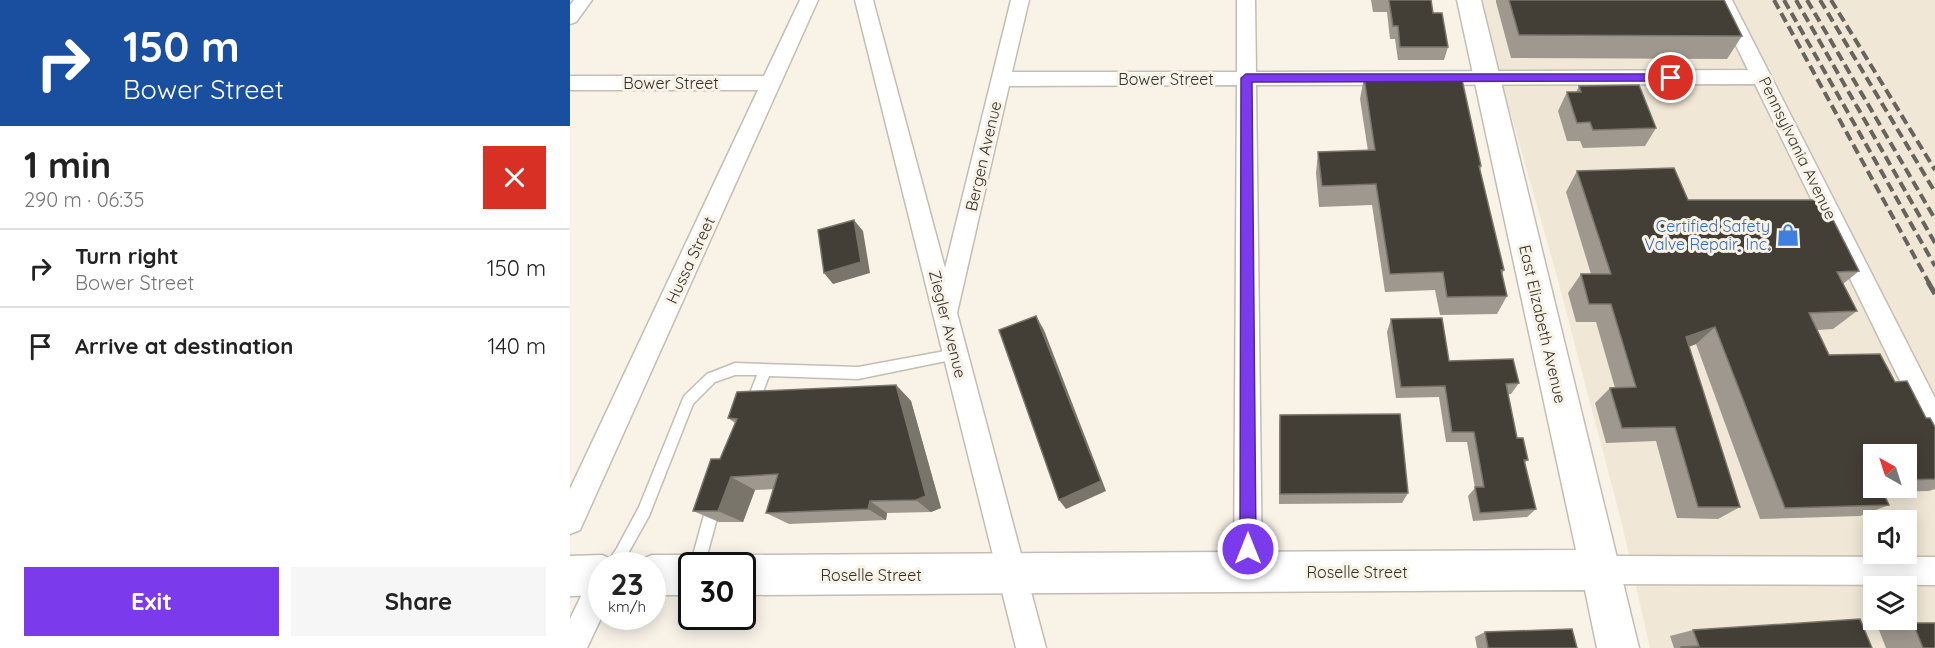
<!DOCTYPE html>
<html lang="en">
<head>
<meta charset="utf-8">
<style>
  :root { --surface:#fff; --page:#f6f6f6; --text:#222; --muted:#767676; --line:#e0e0e0; --accent:#7c3aed }
  body { margin:0; font-family:Quicksand,sans-serif; background:var(--page); color:var(--text); height:100vh; display:flex; flex-direction:column; font-size:22px; white-space:nowrap }
  * { box-sizing:border-box; margin:0 }
  p { font-size:20px; color:var(--muted) }
  .icon { flex:none; width:33px; height:33px; fill:none; stroke:currentColor; stroke-width:2; stroke-linecap:round; stroke-linejoin:round }
  .map { position:relative; flex:1; overflow:hidden }
  .drawer { display:flex; flex-direction:column; background:var(--surface); width:570px }
  .drawer>* { flex:none }
  .banner { background:#1a4fa0; color:#fff; overflow:hidden }
  .needle { width:39px; rotate:321deg }
  .controls { position:absolute; left:1293px; top:444px; display:grid; gap:12px }
  .controls a { display:grid; place-items:center; width:54px; height:54px; border-radius:0px; background:var(--surface); box-shadow:0 3px 15px #0003; font-size:30px }
  .speed { position:absolute; left:18px; top:552px; display:flex; gap:12px; font-size:30px; font-weight:700; text-align:center }
  .speed>* { display:grid; place-content:center; width:78px; height:78px; border-radius:50%; background:var(--surface); box-shadow:0 3px 15px #0003; line-height:1 }
  .speed small { font-size:15px; font-weight:400 }
  .speed .limit { border:3px solid #111; border-radius:9px; background:#fff; color:#111 }
  .pin { position:absolute; display:grid; place-items:center; width:51px; height:51px; color:#fff; margin:-26px; border:3px solid #fff; border-radius:50%; box-shadow:0 2px 6px #0007 }
  .me { position:absolute; width:66px; margin:-33px; rotate:0deg; stroke-linejoin:round; filter:drop-shadow(0 0 4px #0008) }
  .turn { display:flex; align-items:center; gap:21px; height:126px; padding:0 24px; font-size:27px }
  .turn .icon { width:78px; height:78px; stroke-width:2.5 }
  .turn b { display:block; font-size:42px; line-height:51px }
  .round { display:grid; place-items:center; flex:none; width:63px; height:63px; border-radius:0px; background:var(--page) }
  .overview { display:flex; align-items:center; justify-content:space-between; height:102px; padding:0 24px }
  h1 { font-size:36px; font-weight:700; line-height:45px }
  .cta { display:flex; gap:12px; margin-top:auto; padding:12px 24px }
  .cta a { flex:1; height:69px; border-radius:0px; background:var(--accent); color:#fff; font-size:24px; font-weight:700; line-height:69px; text-align:center }
  .cta a+a { background:var(--page); color:var(--text) }
  ul { padding:0; list-style:none }
  li { display:flex; align-items:center; gap:18px; height:78px; padding:0 24px; border-top:2px solid var(--line) }
  li div { flex:1 }
  li b { display:block; font-size:22px }
  li em { font-style:normal }
  main { display:flex; flex:1; min-height:0 }
  .map>svg:first-child { display:block }
</style>
</head>
<body>
<main>
<section class="drawer">
<div class="banner">
<div class="turn"><svg class="icon" aria-label="right" viewBox="0 0 24 24"><path d="M7 20v-9h11M14 6l5 5-5 5"/></svg><div><b>150 m</b>Bower Street</div></div>
</div>
<div class="overview"><div><h1>1 min</h1><p>290 m · 06:35</p></div><a class="round" style="background:#d93025;color:#fff"><svg class="icon" aria-label="close" viewBox="0 0 24 24"><path d="M6 6l12 12M18 6L6 18"/></svg></a></div>
<ul>
<li><svg class="icon" aria-label="right" viewBox="0 0 24 24"><path d="M7 20v-9h11M14 6l5 5-5 5"/></svg><div><b>Turn right</b><p>Bower Street</p></div><em>150 m</em></li>
<li><svg class="icon" aria-label="arrive" viewBox="0 0 24 24"><path d="M6 21V4h12l-3 4 3 4H6"/></svg><div><b>Arrive at destination</b></div><em>140 m</em></li>
</ul>
<div class="cta"><a>Exit</a><a>Share</a></div>
</section>
<div class="map">
<svg width="1365" height="648" viewBox="0 0 1365 648">
  <rect width="100%" height="100%" fill="#f8f2e7"/>
  <!-- built -->
  <path fill="#f0e7d6" fill-rule="evenodd" d="M912 0H1365V648H1080L1052 524 986 273 929 72ZM1304 454H1336V488H1304ZM1304 520H1336V554H1304ZM1304 586H1336V620H1304Z"/>
  <g fill="none" stroke-linecap="round" stroke-linejoin="round">
    <!-- lane casing -->
    <g stroke="#c3bdb3" stroke-width="3">
      <g id="lane">
        <polygon points="386,349 390,350 392,354 390,358 386,359 288,379 199,376 186,410 181,412 176,410 175,406 187,375 165,375 145,382 123,404 79,516 51,566 35,566 47,548 69,507 114,396 137,374 165,363 288,367"/>
        <polygon points="144,497 149,499 151,504 134,566 122,566 122,570 120,566 137,504 139,499"/>
      </g>
    </g>
    <!-- street casing -->
    <g stroke="#c3bdb3" stroke-width="3">
      <g id="street">
        <polygon points="4,0 22,0 6,22 0,24 0,5"/>
        <polygon points="230,0 248,0 10,530 0,534 0,489 188,90 0,90 0,76 194,76"/>
        <polygon points="285,0 303,0 375,268 441,0 459,0 442,72 667,72 667,0 685,0 686,72 1178,70 1144,0 1162,0 1365,398 1365,437 1356,434 1185,84 686,85 692,572 688,582 678,586 668,582 664,572 667,85 439,86 387,313 476,648 446,648"/>
        <polygon points="1030,556 1365,557 1365,585 1030,584 1020,580 1016,570 1020,560"/>
        <polygon points="32,569 32,616 17,648 0,648 0,619 22,573"/>
      </g>
    </g>
    <!-- secondary casing -->
    <g stroke="#c3bdb3" stroke-width="3">
      <g id="secondary">
        <polygon points="887,0 911,0 1069,648 1027,648 1015,590 172,595 172,566 156,566 158,561 172,555 1006,550"/>
        <polygon points="32,555 46,561 48,566 32,566 32,595 0,596 0,556"/>
        <polygon points="82,555 122,555 136,561 138,566 122,566 122,595 82,595 82,566 66,566 68,561"/>
      </g>
    </g>
    <!-- lane -->
    <use href="#lane" fill="#fff" fill-rule="evenodd"/>
    <!-- street -->
    <use href="#street" fill="#fff" fill-rule="evenodd"/>
    <!-- secondary -->
    <use href="#secondary" fill="#fff" fill-rule="evenodd"/>
    <!-- rail-far1 -->
    <g stroke="#67645e" stroke-width="4" stroke-dasharray="10 5" stroke-linecap="butt">
      <polyline points="1204,0 1359,283"/>
      <polyline points="1214,0 1365,266"/>
      <polyline points="1226,0 1365,243"/>
      <polyline points="1237,0 1365,219"/>
      <polyline points="1250,0 1365,192"/>
      <polyline points="1261,0 1365,170"/>
    </g>
    <!-- rail -->
    <polyline stroke="#67645e" stroke-width="5" stroke-dasharray="14 7" stroke-linecap="butt" points="1358,282 1365,294"/>
  </g>
  <!-- wall -->
  <g fill="#9e988e" fill-rule="evenodd">
    <polygon points="801,0 861,0 863,13 878,47 874,60 828,60 825,39 820,39 817,12 803,12"/>
    <polygon points="926,0 1154,0 1172,36 1157,59 941,58 926,2"/>
    <polygon points="794,77 911,166 910,171 934,270 932,274 937,296 927,314 870,315 865,290 815,292 802,205 749,207 746,173 748,152 798,151 790,99"/>
    <polygon points="1009,86 1086,128 1075,146 1013,148 1010,141 997,141 988,111 997,92 1006,92"/>
    <path d="M1007 171 1118 200 1289 271 1273 284 1287 311 1263 329 1247 330 1259 355 1325 382 1356 418 1365 427V489L1359 491 1314 492 1319 505 1290 516 1190 519 1126 344 1119 347 1170 507 1148 519 1107 518 1086 441 1036 443 1025 403 1040 388H1045L1026 322H1006L998 293 1011 274H1021L996 192ZM1304 454H1336V488H1304Z"/>
    <polygon points="821,319 879,361 949,383 941,394 938,394 947,438 958,460 954,463 966,509 957,517 903,521 898,496 905,488 897,442 876,442 869,397 826,398 817,332"/>
    <polygon points="326,385 341,401 371,508 361,512 317,513 316,520 219,524 196,513 204,489 185,490 173,522 149,522 123,511 150,459 165,423 158,418"/>
    <polygon points="710,415 838,493 832,503 709,504 709,427"/>
    <polygon points="1343,623 1365,648 1316,648 1309,630"/>
    <polygon points="1123,630 1302,648 1104,648 1100,636"/>
    <polygon points="915,632 1007,648 907,648 905,637"/>
  </g>
  <!-- shaded-wall -->
  <g fill="#79756b">
    <polygon points="284,220 293,231 300,273 263,284 254,273"/>
    <polygon points="466,316 474,330 536,491 496,509 489,500"/>
    <polygon points="1145,327 1126,344 1098,354 1116,337"/>
    <polygon points="326,385 341,401 371,508 361,512 346,500"/>
    <polygon points="161,477 185,490 173,522 148,511"/>
    <polygon points="300,501 317,513 316,520 298,509"/>
  </g>
  <!-- building -->
  <g fill="#433f36" stroke="#79756b" stroke-width="1.5">
    <polygon points="819,0 861,0 863,13 872,13 878,47 830,47 828,26 823,26"/>
    <polygon points="939,0 1154,0 1172,36 949,35"/>
    <polygon points="891,75 911,166 909,166 934,270 931,270 937,296 877,297 873,272 820,274 806,184 752,186 748,152 805,150 794,77"/>
    <polygon points="1069,85 1086,128 1023,130 1020,122 1007,123 997,92 1011,92 1009,86"/>
    <polygon points="1104,168 1118,200 1253,200 1289,271 1267,272 1287,311 1239,313 1259,355 1310,354 1325,382 1337,381 1356,418 1360,418 1365,427 1365,479 1336,480 1336,454 1304,454 1304,488 1311,488 1319,505 1215,508 1145,327 1116,337 1170,507 1128,507 1105,427 1052,428 1040,388 1066,387 1041,304 1019,304 1011,274 1041,274 1007,171"/>
    <polygon points="284,220 291,262 254,273 248,230"/>
    <polygon points="466,316 531,481 489,500 429,330"/>
    <polygon points="872,318 879,361 943,359 949,383 936,384 947,438 953,438 958,460 954,460 966,509 910,513 905,487 914,487 904,432 882,432 875,386 831,387 821,319"/>
    <polygon points="326,385 356,496 346,500 300,501 298,509 196,513 208,474 161,477 148,511 123,511 141,459 150,459 167,419 158,418 167,392"/>
    <polygon points="830,414 838,493 710,494 710,415"/>
    <polygon points="1290,619 1302,648 1111,648 1111,647 1129,646 1123,630"/>
    <polygon points="1343,623 1365,623 1365,648 1353,648"/>
    <polygon points="1002,629 1007,648 918,648 915,632"/>
  </g>
  <!-- route -->
  <polygon fill="#7c3aed" stroke="#51269a" stroke-width="1.5" points="676,74 1101,74 1106,78 1101,81 682,82 686,549 683,555 678,557 672,555 670,549 671,78"/>
  <!-- icons -->
  <defs>
    <g id="shop-bare" transform="scale(1.8)"><path d="M-5-2.5h2.3a2.7 3.5 0 0 1 5.4 0H5L5.5 6h-11ZM-1.5-2.5h3a1.5 2.3 0 0 0-3 0Z" fill="#3f7fe0" stroke="#f8f2e7" stroke-width="2.5" paint-order="stroke"/></g>
  </defs>
  <g fill-rule="evenodd">
    <use href="#shop-bare" x="1218" y="235"/>
  </g>
  <g text-anchor="middle" dominant-baseline="central" stroke-width="6" stroke-linejoin="round" paint-order="stroke">
    <!-- street labels -->
    <g font-size="16" fill="#32302c" stroke="#f8f2e7">
      <text x="596" y="79">Bower Street</text>
      <text x="101" y="83">Bower Street</text>
      <text transform="translate(1228 148) rotate(64)">Pennsylvania Avenue</text>
      <text transform="translate(413 156) rotate(-77)">Bergen Avenue</text>
      <text transform="translate(120 260) rotate(-65)">Hussa Street</text>
      <text transform="translate(378 324) rotate(76)">Ziegler Avenue</text>
      <text transform="translate(973 324) rotate(77)">East Elizabeth Avenue</text>
      <text x="787" y="572">Roselle Street</text>
      <text x="301" y="575">Roselle Street</text>
    </g>
    <!-- shop labels -->
    <g font-size="16" fill="#366cbe" stroke="#f8f2e7" text-anchor="end">
      <text x="1200" y="226">Certified Safety<tspan x="1200" dy="18">Valve Repair, Inc.</tspan></text>
    </g>
  </g>
</svg>
<div class="controls">
<a><svg class="needle" viewBox="-14 -14 28 28"><path d="M0-13l5 13h-10z" fill="#e53935"/><path d="M0 13l5-13h-10z" fill="#767676"/></svg></a>
<a><svg class="icon" aria-label="sound" viewBox="0 0 24 24"><path d="M4 9h4l5-4v14l-5-4H4zM17 9q2 3 0 6"/></svg></a>
<a><svg class="icon" aria-label="layers" viewBox="0 0 24 24"><path d="M12 4l9 5-9 5-9-5zM3 14l9 5 9-5"/></svg></a>
</div>
<div class="speed"><div>23<small>km/h</small></div><div class="limit">30</div></div>
<div class="pin" style="left:1101px;top:78px;background:#d93025"><svg class="icon" aria-label="arrive" viewBox="0 0 24 24"><path d="M6 21V4h12l-3 4 3 4H6"/></svg></div>
<svg class="me" style="left:678px;top:549px" viewBox="-20 -20 40 40"><circle r="17" fill="#7c3aed" stroke="#fff" stroke-width="3"/><path d="M0-11L8 9 0 5-8 9z" fill="#fff"/></svg>
</div>
</main>
</body>
</html>
